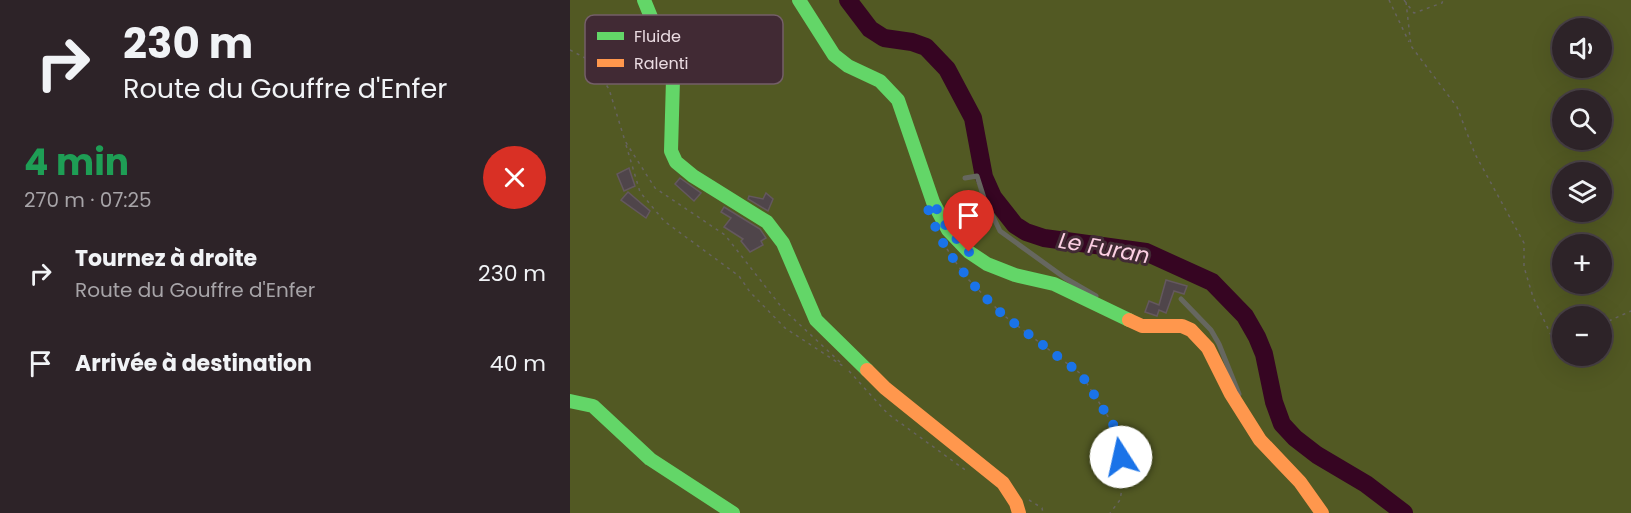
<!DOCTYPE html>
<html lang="fr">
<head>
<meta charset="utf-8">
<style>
  :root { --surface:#2d2328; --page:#352b30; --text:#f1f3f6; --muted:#a7a4a8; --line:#484045 }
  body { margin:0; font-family:Poppins,sans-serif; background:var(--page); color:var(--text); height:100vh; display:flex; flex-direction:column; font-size:22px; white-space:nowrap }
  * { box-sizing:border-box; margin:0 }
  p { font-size:20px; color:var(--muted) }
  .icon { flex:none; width:33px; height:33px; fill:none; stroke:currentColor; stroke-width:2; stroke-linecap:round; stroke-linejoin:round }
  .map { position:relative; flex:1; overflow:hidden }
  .details { display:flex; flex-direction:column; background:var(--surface); width:570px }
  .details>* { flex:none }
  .top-card { background:#2d2328; color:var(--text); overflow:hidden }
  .fabs { position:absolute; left:982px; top:18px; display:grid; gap:12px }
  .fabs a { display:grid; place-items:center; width:60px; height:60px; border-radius:50%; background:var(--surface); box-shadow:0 6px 24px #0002,0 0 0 2px var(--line); font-size:30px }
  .pin { position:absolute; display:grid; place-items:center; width:51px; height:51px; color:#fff; margin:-62px -26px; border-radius:50% 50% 50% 0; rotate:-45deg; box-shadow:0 0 6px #0007 }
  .pin .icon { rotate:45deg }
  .me { position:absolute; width:66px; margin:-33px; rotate:350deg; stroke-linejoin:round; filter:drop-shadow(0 0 4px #0008) }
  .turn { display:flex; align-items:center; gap:21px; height:126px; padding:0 24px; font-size:27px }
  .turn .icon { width:78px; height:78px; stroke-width:2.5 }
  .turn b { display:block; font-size:42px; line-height:51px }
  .round { display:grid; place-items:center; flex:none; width:63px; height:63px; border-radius:32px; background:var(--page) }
  .headline { display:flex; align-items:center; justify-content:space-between; height:102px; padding:0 24px }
  h1 { font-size:36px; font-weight:700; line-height:45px; color:#1e9e55 }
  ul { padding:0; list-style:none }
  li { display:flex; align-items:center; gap:18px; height:90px; padding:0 24px }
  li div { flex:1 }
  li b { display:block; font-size:22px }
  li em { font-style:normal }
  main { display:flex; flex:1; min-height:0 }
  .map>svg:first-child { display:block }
</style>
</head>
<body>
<main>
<section class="details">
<div class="top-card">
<div class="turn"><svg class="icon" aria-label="right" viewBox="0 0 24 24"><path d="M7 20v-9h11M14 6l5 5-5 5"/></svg><div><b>230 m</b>Route du Gouffre d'Enfer</div></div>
</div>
<div class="headline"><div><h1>4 min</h1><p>270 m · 07:25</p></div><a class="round" style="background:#d93025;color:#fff"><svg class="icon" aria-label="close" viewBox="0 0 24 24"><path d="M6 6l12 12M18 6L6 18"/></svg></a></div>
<ul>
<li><svg class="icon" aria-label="right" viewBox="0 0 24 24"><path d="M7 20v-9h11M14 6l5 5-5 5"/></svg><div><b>Tournez à droite</b><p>Route du Gouffre d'Enfer</p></div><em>230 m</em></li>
<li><svg class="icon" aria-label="arrive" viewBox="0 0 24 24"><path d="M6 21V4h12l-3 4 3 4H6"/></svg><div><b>Arrivée à destination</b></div><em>40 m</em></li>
</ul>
</section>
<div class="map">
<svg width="1061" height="513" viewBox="0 0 1061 513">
  <rect width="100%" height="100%" fill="#3c2f35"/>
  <!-- forest -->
  <path fill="#525923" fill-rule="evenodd" d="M0 0H1061V513H0ZM993 28H1032V68H993ZM993 100H1032V140H993ZM993 172H1032V212H993ZM993 244H1032V284H993ZM993 316H1032V356H993Z"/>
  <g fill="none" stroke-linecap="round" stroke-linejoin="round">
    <!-- river -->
    <polyline stroke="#360522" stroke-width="18" points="278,0 300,29 314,38 342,42 356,47 377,69 403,118 414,177 423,197 445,225 456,232 474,238 576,252 642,282 675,316 687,337 694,354 704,402 712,424 725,438 747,455 796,484 834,513"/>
  </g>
  <!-- building -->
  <g fill="#4f454a" stroke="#64585e" stroke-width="1.5">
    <polygon points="59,168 65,186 54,191 47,174"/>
    <polygon points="110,178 131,193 124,201 105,184"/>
    <polygon points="58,192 80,211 76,218 51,200"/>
    <polygon points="196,193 203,199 198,211 178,199 179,196 193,199"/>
    <polygon points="409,198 421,224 400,234 395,223 392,225 388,217 402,211 400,202"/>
    <polygon points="154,207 190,229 196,238 191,241 193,245 180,252 171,241 173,239 154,227 161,218 151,212"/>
    <polygon points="596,280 617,286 614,294 604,291 596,313 589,310 587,316 575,312 579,301 589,305"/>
  </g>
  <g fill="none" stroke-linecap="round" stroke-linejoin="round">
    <!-- path -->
    <g stroke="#66635f" stroke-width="1.5" stroke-dasharray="3 4.5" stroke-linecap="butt">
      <polyline points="819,0 839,42"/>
      <polyline points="834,0 844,13 872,3 873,0"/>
      <polyline points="836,2 841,46 887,107 905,154 954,243 954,267 963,297 981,335 993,334"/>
      <polyline points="0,50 19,60 39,89 55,141 85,188 155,235 213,309 271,363"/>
      <polyline points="56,145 70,192 94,221 169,276 180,292 215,328 276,368"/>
      <polyline points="377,249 395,276 432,314 511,374 549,434 553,483 550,500 540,513"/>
      <polyline points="1032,324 1061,311"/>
      <polyline points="279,371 318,414 398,472"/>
      <polyline points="459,500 472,508 473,513"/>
    </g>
    <!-- lane -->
    <g stroke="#66675f" stroke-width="5">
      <polyline points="395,178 407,176 414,198 430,231 495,278 526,296"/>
      <polyline points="611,299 641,330 649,344 669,394"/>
    </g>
    <!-- fast -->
    <g stroke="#63d668" stroke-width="14">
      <polyline points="74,0 94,49 103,79 101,151 106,162 123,176 197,222 213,243 246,320 297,370"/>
      <polyline points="229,0 264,55 278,66 310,81 328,100 363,202 378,230 399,252 417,264 445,275 484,284 559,320"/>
      <polyline points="0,401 23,406 80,459 163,513"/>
    </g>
    <!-- slow -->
    <g stroke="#ff974d" stroke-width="14">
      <polyline points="559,320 572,326 612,326 621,330 638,348 661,394 690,440 730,482 752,513"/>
      <polyline points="297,370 315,388 433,483 446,503 449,513"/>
    </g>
  </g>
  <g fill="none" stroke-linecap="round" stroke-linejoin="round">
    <!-- route -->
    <polyline stroke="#1a73e8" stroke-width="10" stroke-dasharray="0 18" points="399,252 378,230 363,202 358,209 370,238 386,263 408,290 432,314 511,374 549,434 551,457"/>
  </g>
  <g text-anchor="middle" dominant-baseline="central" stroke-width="6" stroke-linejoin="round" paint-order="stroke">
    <!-- water labels -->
    <g font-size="22" font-style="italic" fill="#fccfe3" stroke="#412a34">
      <text transform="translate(534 248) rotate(10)">Le Furan</text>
    </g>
  </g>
  <!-- legend -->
  <rect x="15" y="15" width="198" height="69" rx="9" fill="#412a34" stroke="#745f68" stroke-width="1.5"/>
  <rect x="27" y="32" width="27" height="8" fill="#63d668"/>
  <rect x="27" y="59" width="27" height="8" fill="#ff974d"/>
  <g font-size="16" fill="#eadbe1">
    <text x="64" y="42">Fluide</text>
    <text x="64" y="69">Ralenti</text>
  </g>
</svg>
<div class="fabs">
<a><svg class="icon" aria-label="sound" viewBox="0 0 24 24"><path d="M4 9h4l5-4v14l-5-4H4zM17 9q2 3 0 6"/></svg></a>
<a><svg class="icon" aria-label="search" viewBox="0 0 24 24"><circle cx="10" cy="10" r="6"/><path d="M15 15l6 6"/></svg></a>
<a><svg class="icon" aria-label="layers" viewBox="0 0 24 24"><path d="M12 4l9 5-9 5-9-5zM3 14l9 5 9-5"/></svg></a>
<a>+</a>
<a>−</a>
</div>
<div class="pin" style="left:399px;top:252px;background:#d93025"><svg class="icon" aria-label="arrive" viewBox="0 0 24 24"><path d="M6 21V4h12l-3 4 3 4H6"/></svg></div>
<svg class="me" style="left:551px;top:457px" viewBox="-20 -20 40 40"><circle r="19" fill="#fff"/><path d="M0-13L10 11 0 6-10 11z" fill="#1a73e8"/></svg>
</div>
</main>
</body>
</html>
